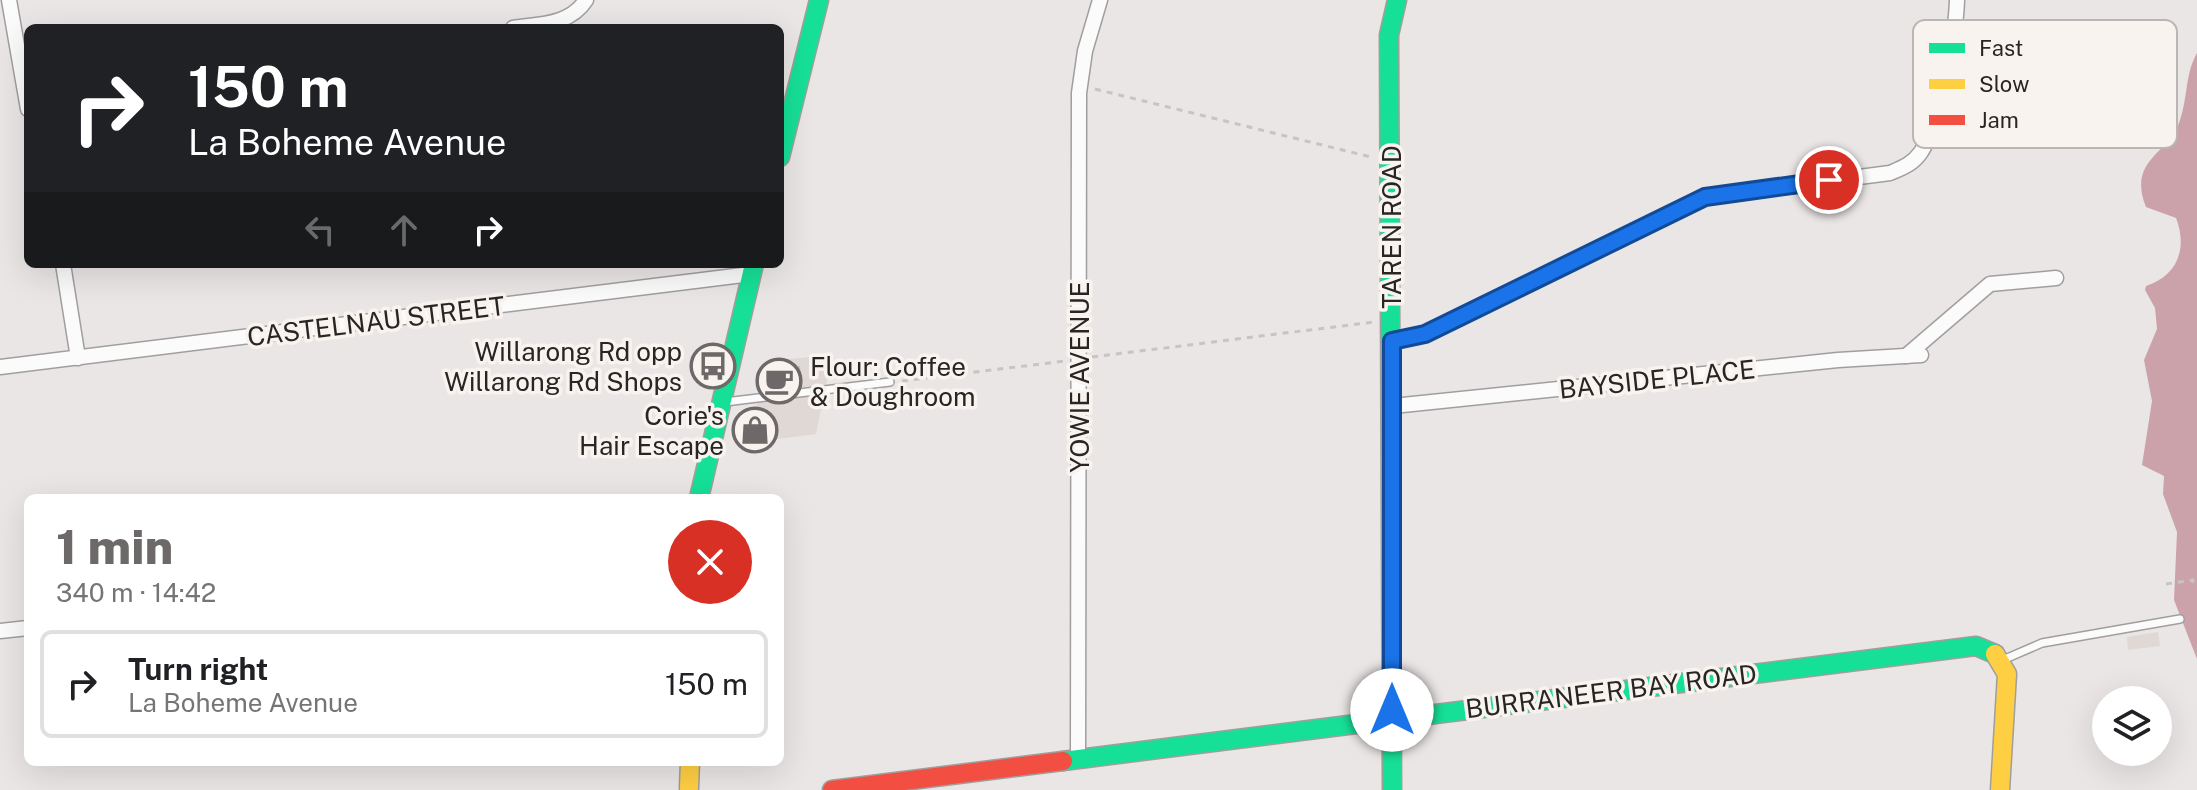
<!DOCTYPE html>
<html lang="en">
<head>
<meta charset="utf-8">
<style>
  :root { --surface:#fff; --page:#f6f6f6; --text:#202124; --muted:#757577; --line:#e0e0e0; --accent:#6c6968 }
  body { margin:0; font-family:"Public Sans",sans-serif; background:var(--page); color:var(--text); height:100vh; display:flex; flex-direction:column; font-size:30px; white-space:nowrap }
  * { box-sizing:border-box; margin:0 }
  p { font-size:26px; color:var(--muted) }
  .icon { flex:none; width:44px; height:44px; fill:none; stroke:currentColor; stroke-width:2; stroke-linecap:round; stroke-linejoin:round }
  .map { position:relative; flex:1; overflow:hidden }
  .panel { position:absolute; left:24px; top:494px; width:760px; height:272px; display:flex; flex-direction:column; background:var(--surface); border-radius:12px; box-shadow:0 8px 32px #0002 }
  .panel>* { flex:none }
  .banner { position:absolute; left:24px; top:24px; width:760px; height:244px; border-radius:12px; box-shadow:0 8px 32px #0002; background:#202124; color:#fff; overflow:hidden }
  .buttons { position:absolute; left:2092px; top:686px; display:grid; gap:16px }
  .buttons a { display:grid; place-items:center; width:80px; height:80px; border-radius:50%; background:var(--surface); box-shadow:0 8px 32px #0002; font-size:40px }
  .pin { position:absolute; display:grid; place-items:center; width:68px; height:68px; color:#fff; margin:-34px; border:4px solid #fff; border-radius:50%; box-shadow:0 2px 8px #0007 }
  .me { position:absolute; width:88px; margin:-44px; rotate:0deg; stroke-linejoin:round; filter:drop-shadow(0 0 6px #0008) }
  .turn { display:flex; align-items:center; gap:28px; height:168px; padding:0 32px; font-size:36px }
  .turn .icon { width:104px; height:104px; stroke-width:2.5 }
  .turn b { display:block; font-size:56px; line-height:68px }
  .lanes { display:flex; align-items:center; height:76px; padding:0 32px; background:#0003; justify-content:center; gap:40px; direction:ltr }
  .lanes .off { opacity:.35 }
  .round { display:grid; place-items:center; flex:none; width:84px; height:84px; border-radius:42px; background:var(--page) }
  .head { display:flex; align-items:center; justify-content:space-between; height:136px; padding:0 32px }
  h1 { font-size:48px; font-weight:800; line-height:60px; color:var(--accent) }
  ul { padding:0; list-style:none }
  li { display:flex; align-items:center; gap:24px; height:108px; margin:0 16px 12px; padding:0 16px; border:4px solid var(--line); border-radius:12px }
  li div { flex:1 }
  li b { display:block; font-size:30px }
  li em { font-style:normal }
  .map>svg:first-child { display:block }
</style>
</head>
<body>
<div class="map">
<svg width="2197" height="790" viewBox="0 0 2197 790">
  <rect width="100%" height="100%" fill="#eae6e5"/>
  <!-- built -->
  <g fill="#e0d8d4">
    <polygon points="832,355 816,434 747,443 768,361"/>
    <polygon points="2158,632 2160,646 2128,650 2127,637"/>
  </g>
  <!-- water -->
  <path fill="#cca2aa" d="M2197 53V659L2174 600 2177 532 2163 494 2164 476 2142 465 2152 401 2144 360 2157 329 2155 308 2145 290 2146 286C2177 276 2188 249 2176 218L2146 207C2127 159 2169 155 2180 120 2188 97 2185 74 2197 53Z"/>
  <!-- building -->
  <polygon fill="#d0cecd" stroke="#c3c1c0" stroke-width="2" points="799,367 801,386 759,391 757,374"/>
  <g fill="none" stroke-linecap="round" stroke-linejoin="round">
    <!-- lane casing -->
    <g stroke="#a19e9e" stroke-width="10">
      <g id="lane">
        <polyline points="725,402 890,382"/>
        <polyline points="2005,659 2042,643 2180,619"/>
      </g>
    </g>
    <!-- street casing -->
    <g stroke="#a19e9e" stroke-width="17">
      <g id="street">
        <polyline points="9,0 28,109"/>
        <path d="M513 28C540 24 570 25 586 0"/>
        <polyline points="63,264 78,358"/>
        <path d="M1392 341 1425 334 1705 197 1890 173C1902 168 1913 164 1921 152 1939 125 1956 34 1957 0"/>
        <polyline points="1906,356 1990,284 2056,278"/>
        <polyline points="0,367 751,274"/>
        <polyline points="1393,406 1838,360 1921,355"/>
        <polyline points="0,631 28,628"/>
        <polyline points="1078,758 1079,93 1085,51 1100,0"/>
      </g>
    </g>
    <!-- fast casing -->
    <g stroke="#a19e9e" stroke-width="21">
      <g id="fast">
        <polyline points="780,157 819,0"/>
        <polyline points="699,498 754,264"/>
        <polyline points="1063,761 1976,646 1995,654"/>
        <polyline points="1392,790 1389,35 1397,0"/>
      </g>
    </g>
    <!-- slow casing -->
    <g stroke="#a19e9e" stroke-width="21">
      <g id="slow">
        <polyline points="1995,654 2007,674 2000,790"/>
        <polyline points="689,788 690,762"/>
      </g>
    </g>
    <!-- jam casing -->
    <g stroke="#a19e9e" stroke-width="21">
      <polyline id="jam" points="832,790 1063,761"/>
    </g>
    <!-- path -->
    <g stroke="#c6c4c4" stroke-width="3" stroke-dasharray="6 6" stroke-linecap="butt">
      <polyline points="1095,89 1371,157"/>
      <polyline points="1092,357 1374,322"/>
      <polyline points="902,381 1065,361"/>
      <polyline points="2166,584 2193,580 2193,584 2197,584"/>
    </g>
    <!-- lane -->
    <use href="#lane" stroke="#fcfbfb" stroke-width="7"/>
    <!-- street -->
    <use href="#street" stroke="#fcfbfb" stroke-width="14"/>
    <!-- fast -->
    <use href="#fast" stroke="#16e098" stroke-width="18"/>
    <!-- slow -->
    <use href="#slow" stroke="#ffcf43" stroke-width="18"/>
    <!-- jam -->
    <use href="#jam" stroke="#f24e42" stroke-width="18"/>
  </g>
  <g fill="none" stroke-linecap="round" stroke-linejoin="round">
    <!-- route casing -->
    <g stroke="#114b97" stroke-width="20">
      <polyline id="route" points="1392,710 1392,341 1425,334 1705,197 1829,180"/>
    </g>
    <!-- route -->
    <use href="#route" stroke="#1a73e8" stroke-width="14"/>
  </g>
  <!-- icons -->
  <defs>
    <g id="bus-ring" transform="scale(2.3)"><circle r="9.5" fill="#f9f3f0" stroke="#6c6968" stroke-width="1.5"/><path d="M-5-6H5V4H4V6H2V4H-2V6H-4V4H-5ZM-3.5-4V0h7V-4ZM-3.5 1.2v1.5H-2V1.2ZM2 1.2v1.5H3.5V1.2Z" fill="#6c6968"/></g>
    <g id="cafe-ring" transform="scale(2.3)"><circle r="9.5" fill="#f9f3f0" stroke="#6c6968" stroke-width="1.5"/><path d="M-5.5-4.5H6V0H3Q3 3.5 0 3.5H-2.5Q-5.5 3.5-5.5 0ZM3-3.2v2h1.7v-2ZM-6 4.5H4V6H-6Z" fill="#6c6968"/></g>
    <g id="shop-ring" transform="scale(2.3)"><circle r="9.5" fill="#f9f3f0" stroke="#6c6968" stroke-width="1.5"/><path d="M-5-2.5h2.3a2.7 3.5 0 0 1 5.4 0H5L5.5 6h-11ZM-1.5-2.5h3a1.5 2.3 0 0 0-3 0Z" fill="#6c6968"/></g>
  </defs>
  <g fill-rule="evenodd">
    <use href="#bus-ring" x="713" y="366"/>
    <use href="#cafe-ring" x="779" y="381"/>
    <use href="#shop-ring" x="755" y="430"/>
  </g>
  <g text-anchor="middle" dominant-baseline="central" stroke-width="7" stroke-linejoin="round" paint-order="stroke">
    <!-- street labels -->
    <g font-size="26" fill="#282625" stroke="#f9f3f0">
      <text transform="translate(1391 227) rotate(-90)">TAREN ROAD</text>
      <text transform="translate(376 321) rotate(-7)">CASTELNAU STREET</text>
      <text transform="translate(1079 377) rotate(-90)">YOWIE AVENUE</text>
      <text transform="translate(1657 379) rotate(-6)">BAYSIDE PLACE</text>
      <text transform="translate(1611 691) rotate(-7)">BURRANEER BAY ROAD</text>
    </g>
    <!-- poi labels -->
    <g font-size="26" fill="#282625" stroke="#f9f3f0" text-anchor="end">
      <text x="682" y="351">Willarong Rd opp<tspan x="682" dy="30">Willarong Rd Shops</tspan></text>
      <text x="810" y="366" text-anchor="start">Flour: Coffee<tspan x="810" dy="30">&amp; Doughroom</tspan></text>
      <text x="724" y="415">Corie's<tspan x="724" dy="30">Hair Escape</tspan></text>
    </g>
  </g>
  <!-- legend -->
  <rect x="1913" y="20" width="264" height="128" rx="12" fill="#f9f3f0" stroke="#bab6b3" stroke-width="2"/>
  <rect x="1929" y="43" width="36" height="10" fill="#16e098"/>
  <rect x="1929" y="79" width="36" height="10" fill="#ffcf43"/>
  <rect x="1929" y="115" width="36" height="10" fill="#f24e42"/>
  <g font-size="22" fill="#282625">
    <text x="1979" y="56">Fast</text>
    <text x="1979" y="92">Slow</text>
    <text x="1979" y="128">Jam</text>
  </g>
</svg>
<div class="buttons">
<a><svg class="icon" aria-label="layers" viewBox="0 0 24 24"><path d="M12 4l9 5-9 5-9-5zM3 14l9 5 9-5"/></svg></a>
</div>
<div class="pin" style="left:1829px;top:180px;background:#d93025"><svg class="icon" aria-label="arrive" viewBox="0 0 24 24"><path d="M6 21V4h12l-3 4 3 4H6"/></svg></div>
<svg class="me" style="left:1392px;top:710px" viewBox="-20 -20 40 40"><circle r="19" fill="#fff"/><path d="M0-13L10 11 0 6-10 11z" fill="#1a73e8"/></svg>
<div class="banner">
<div class="turn"><svg class="icon" aria-label="right" viewBox="0 0 24 24"><path d="M7 20v-9h11M14 6l5 5-5 5"/></svg><div><b>150 m</b>La Boheme Avenue</div></div>
<div class="lanes"><svg class="icon off" aria-label="left" viewBox="0 0 24 24"><path d="M17 20v-9H6M10 6l-5 5 5 5"/></svg><svg class="icon off" aria-label="ahead" viewBox="0 0 24 24"><path d="M12 20V5M6 11l6-6 6 6"/></svg><svg class="icon" aria-label="right" viewBox="0 0 24 24"><path d="M7 20v-9h11M14 6l5 5-5 5"/></svg></div>
</div>
<section class="panel">
<div class="head"><div><h1>1 min</h1><p>340 m · 14:42</p></div><a class="round" style="background:#d93025;color:#fff"><svg class="icon" aria-label="close" viewBox="0 0 24 24"><path d="M6 6l12 12M18 6L6 18"/></svg></a></div>
<ul>
<li><svg class="icon" aria-label="right" viewBox="0 0 24 24"><path d="M7 20v-9h11M14 6l5 5-5 5"/></svg><div><b>Turn right</b><p>La Boheme Avenue</p></div><em>150 m</em></li>
</ul>
</section>
</div>
</body>
</html>
